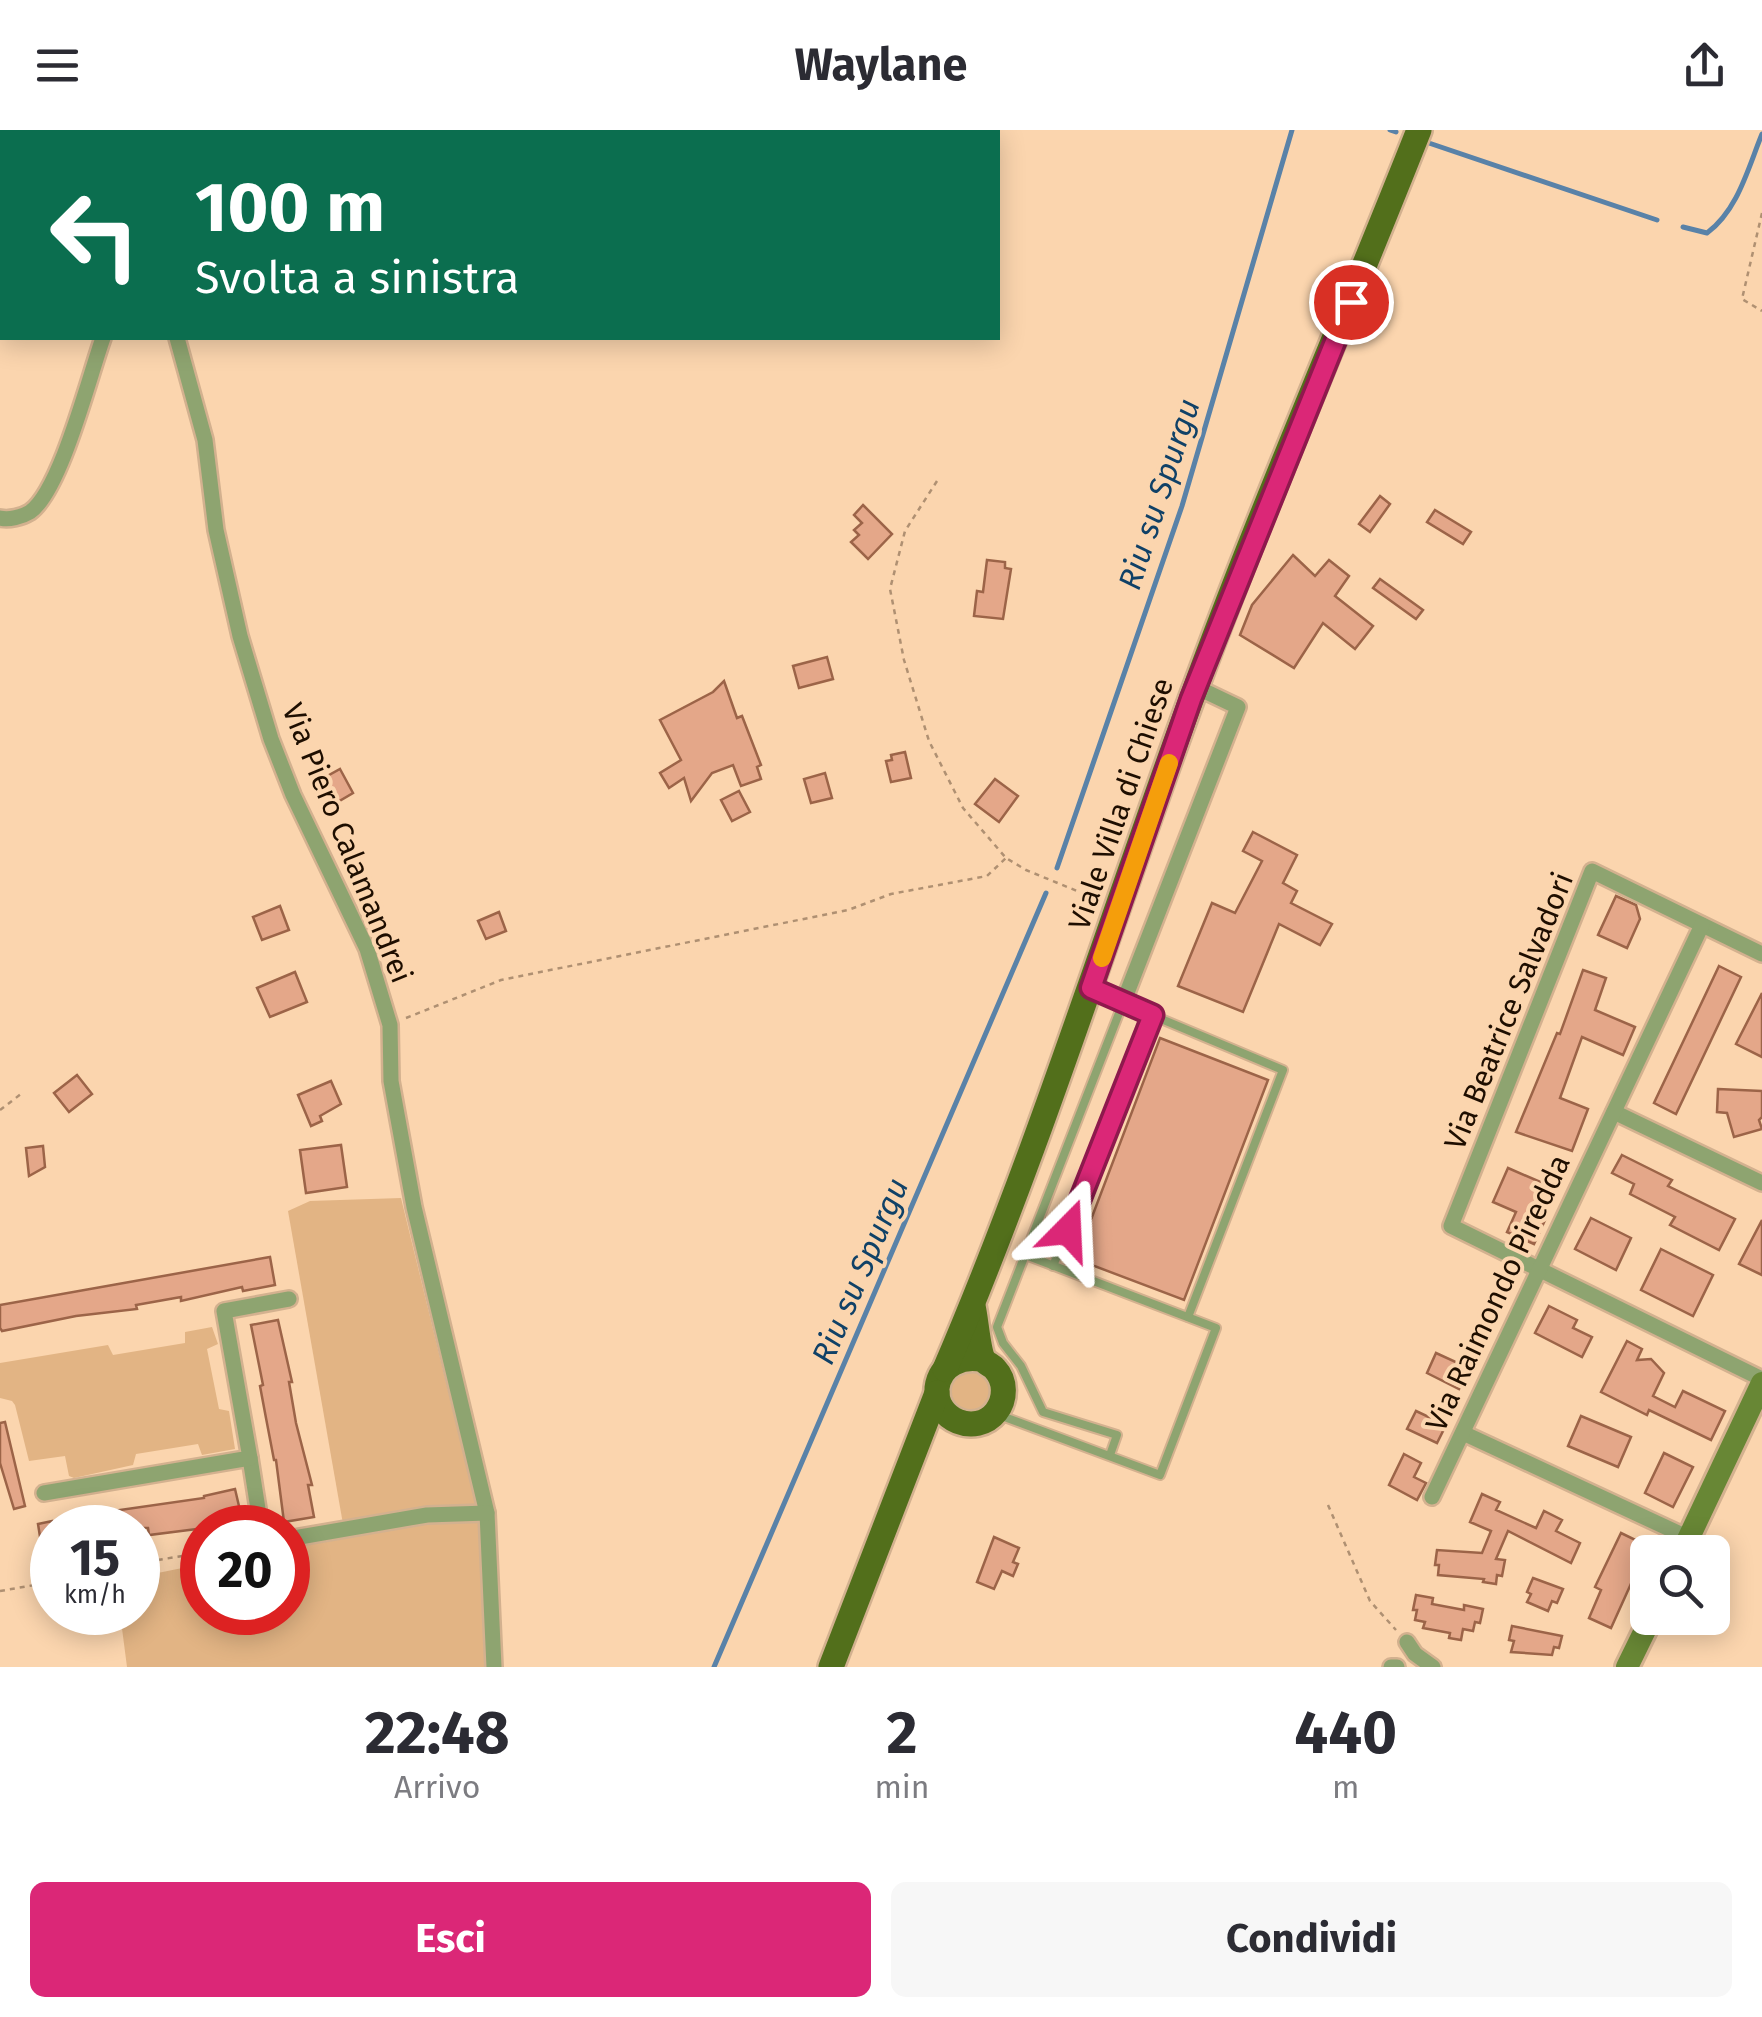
<!DOCTYPE html>
<html lang="it">
<head>
<meta charset="utf-8">
<style>
  :root { --surface:#fff; --page:#f7f7f7; --text:#2b2b33; --muted:#7c7c81; --accent:#db2777 }
  body { margin:0; font-family:"Fira Sans",sans-serif; background:var(--page); color:var(--text); height:100vh; display:flex; flex-direction:column; font-size:38px; white-space:nowrap }
  * { box-sizing:border-box; margin:0 }
  p { font-size:32px; color:var(--muted) }
  .icon { flex:none; width:55px; height:55px; fill:none; stroke:currentColor; stroke-width:2; stroke-linecap:round; stroke-linejoin:round }
  .map { position:relative; height:1537px; overflow:hidden }
  .panel { display:flex; flex-direction:column; background:var(--surface); flex:1 }
  .panel>* { flex:none }
  .top-card { position:absolute; left:0px; top:0px; width:1000px; height:210px; box-shadow:0 5px 25px #0003; background:#0b6e4f; color:#fff; overflow:hidden }
  .buttons { position:absolute; left:1630px; top:1405px; display:grid; gap:20px }
  .buttons a { display:grid; place-items:center; width:100px; height:100px; border-radius:15px; background:var(--surface); box-shadow:0 5px 25px #0003; font-size:50px }
  .speed { position:absolute; left:30px; top:1375px; display:flex; gap:20px; font-size:50px; font-weight:700; text-align:center }
  .speed>* { display:grid; place-content:center; width:130px; height:130px; border-radius:50%; background:var(--surface); box-shadow:0 5px 25px #0003; line-height:1 }
  .speed small { font-size:25px; font-weight:400 }
  .speed .limit { border:15px solid #d22; background:#fff; color:#111 }
  .pin { position:absolute; display:grid; place-items:center; width:85px; height:85px; color:#fff; margin:-42px; border:5px solid #fff; border-radius:50%; box-shadow:0 2px 10px #0007 }
  .me { position:absolute; width:110px; margin:-55px; rotate:21deg; stroke-linejoin:round; filter:drop-shadow(0 0 8px #0008) }
  .turn { display:flex; align-items:center; gap:35px; height:210px; padding:0 30px; font-size:45px }
  .turn .icon { width:130px; height:130px; stroke-width:2.5 }
  .turn b { display:block; font-size:70px; line-height:85px }
  .eta { display:flex; justify-content:space-evenly; align-items:center; height:170px; text-align:center }
  .eta b { font-size:60px; font-weight:700; line-height:70px }
  .primary-button { display:flex; gap:20px; margin-top:auto; padding:20px 30px }
  .primary-button a { flex:1; height:115px; border-radius:15px; background:var(--accent); color:#fff; font-size:40px; font-weight:700; line-height:115px; text-align:center }
  .primary-button a+a { background:var(--page); color:var(--text) }
  header { display:flex; justify-content:space-between; align-items:center; height:130px; padding:0 30px; background:var(--surface); font-size:45px; font-weight:700 }
  .map>svg:first-child { display:block }
</style>
</head>
<body>
<header><svg class="icon" aria-label="menu" viewBox="0 0 24 24"><path d="M4 6h16M4 12h16M4 18h16"/></svg>Waylane<svg class="icon" aria-label="share" viewBox="0 0 24 24"><path d="M12 15V3M7 8l5-5 5 5M5 13v7h14v-7"/></svg></header>
<div class="map">
<svg width="1762" height="1537" viewBox="0 0 1762 1537">
  <rect width="100%" height="100%" fill="#fbd5ae"/>
  <!-- green -->
  <g fill="#e2b484">
    <polygon points="401,1068 476,1375 343,1394 288,1081 310,1071"/>
    <polygon points="212,1197 218,1214 207,1219 219,1279 229,1281 235,1319 202,1325 198,1314 136,1324 133,1335 74,1348 69,1346 65,1326 29,1331 15,1275 12,1271 0,1268 0,1233 108,1215 113,1225 185,1213 185,1202"/>
    <circle cx="970" cy="1261" r="21"/>
    <polygon points="474,1390 480,1394 487,1537 127,1537 120,1483 138,1482 138,1447 202,1434 202,1482 288,1482 288,1418 415,1393"/>
  </g>
  <g fill="none" stroke-linecap="round" stroke-linejoin="round">
    <!-- stream -->
    <g stroke="#5982a8" stroke-width="5">
      <polyline points="1390,0 1396,2"/>
      <polyline points="1423,11 1657,90"/>
      <path d="M1683 97 1707 103C1738 80 1748 38 1762 4"/>
      <polyline points="1057,738 1182,376 1292,0"/>
      <polyline points="714,1537 1046,763"/>
    </g>
  </g>
  <!-- building -->
  <g fill="#e4a789" stroke="#9c6448" stroke-width="2.5">
    <polygon points="1380,366 1390,374 1370,402 1359,394"/>
    <polygon points="863,375 892,404 868,429 851,412 859,405 854,400 862,393 854,385"/>
    <polygon points="1435,380 1471,402 1463,414 1427,392"/>
    <polygon points="1293,425 1315,446 1329,430 1349,446 1335,466 1373,496 1355,519 1323,493 1294,538 1240,505 1252,475"/>
    <polygon points="987,430 1005,432 1005,438 1011,439 1003,489 974,486 977,461 983,462"/>
    <polygon points="1380,449 1423,480 1416,489 1373,458"/>
    <polygon points="827,527 833,549 799,558 793,536"/>
    <polygon points="724,551 737,588 742,586 761,635 757,637 761,649 741,656 733,635 712,643 691,671 684,648 669,658 660,643 681,630 660,590 713,562"/>
    <polygon points="905,622 911,648 891,652 886,631 892,630 891,625"/>
    <polygon points="340,639 353,663 336,673 322,649"/>
    <polygon points="825,643 832,668 811,673 804,649"/>
    <polygon points="995,649 1018,666 999,692 975,674"/>
    <polygon points="739,661 750,682 732,691 721,670"/>
    <polygon points="1253,702 1297,725 1283,753 1297,761 1291,773 1332,794 1320,815 1279,794 1243,882 1178,856 1212,773 1235,783 1262,731 1243,721"/>
    <polygon points="1616,766 1636,775 1640,789 1627,818 1598,805"/>
    <polygon points="280,776 289,800 262,810 253,787"/>
    <polygon points="499,782 506,801 486,809 478,791"/>
    <polygon points="1719,836 1741,847 1676,984 1654,973"/>
    <polygon points="1583,840 1606,848 1595,880 1635,897 1623,925 1582,907 1560,968 1588,979 1572,1021 1516,1002 1557,903 1560,904"/>
    <polygon points="295,842 307,872 270,887 257,858"/>
    <polygon points="1762,863 1762,927 1736,914"/>
    <polygon points="1160,908 1268,950 1184,1170 1076,1129"/>
    <polygon points="77,945 92,964 69,982 54,963"/>
    <polygon points="331,951 341,974 320,986 322,991 311,996 298,965"/>
    <polygon points="1718,959 1762,961 1762,987 1759,990 1762,999 1734,1007 1727,983 1717,982"/>
    <polygon points="341,1015 347,1057 306,1063 300,1020"/>
    <polygon points="43,1016 45,1037 29,1046 26,1018"/>
    <polygon points="1622,1025 1672,1050 1668,1056 1735,1089 1719,1120 1670,1095 1675,1087 1630,1064 1634,1054 1612,1043"/>
    <polygon points="1508,1038 1545,1054 1532,1084 1545,1090 1534,1114 1507,1102 1516,1082 1493,1072"/>
    <polygon points="1591,1088 1631,1108 1616,1140 1575,1119"/>
    <polygon points="1762,1090 1762,1145 1739,1134"/>
    <polygon points="1661,1119 1713,1145 1693,1186 1641,1160"/>
    <polygon points="270,1127 275,1155 243,1161 242,1157 181,1171 181,1167 136,1175 137,1179 76,1186 2,1201 0,1198 0,1175"/>
    <polygon points="1549,1176 1577,1190 1573,1198 1592,1207 1582,1227 1535,1203"/>
    <polygon points="278,1190 292,1252 289,1252 296,1293 312,1355 308,1355 314,1387 284,1392 276,1330 274,1330 266,1288 260,1256 263,1255 251,1195"/>
    <polygon points="1627,1211 1642,1219 1637,1230 1651,1229 1664,1243 1653,1266 1675,1277 1683,1261 1725,1281 1711,1310 1649,1280 1647,1285 1601,1262"/>
    <polygon points="1436,1223 1469,1238 1459,1259 1427,1243"/>
    <polygon points="1416,1281 1446,1295 1437,1313 1407,1299"/>
    <polygon points="1581,1286 1631,1307 1618,1337 1568,1316"/>
    <polygon points="5,1292 25,1376 14,1379 0,1333 0,1293"/>
    <polygon points="1664,1323 1693,1337 1673,1377 1645,1363"/>
    <polygon points="1404,1324 1421,1333 1414,1347 1426,1353 1417,1370 1389,1355"/>
    <polygon points="235,1359 242,1389 212,1394 213,1397 149,1405 148,1398 77,1398 76,1390 100,1386 99,1383 204,1368 204,1366"/>
    <polygon points="1482,1364 1500,1372 1496,1380 1536,1398 1544,1381 1562,1390 1556,1401 1580,1413 1571,1433 1508,1401 1496,1429 1505,1430 1502,1446 1497,1445 1496,1454 1483,1452 1484,1449 1438,1445 1439,1435 1435,1435 1437,1420 1482,1423 1491,1401 1470,1392"/>
    <polygon points="52,1391 52,1437 45,1438 38,1394"/>
    <polygon points="1621,1403 1648,1416 1611,1498 1589,1488 1601,1460 1595,1457"/>
    <polygon points="994,1407 1019,1418 1013,1432 1018,1434 1013,1446 1002,1441 994,1459 977,1452"/>
    <polygon points="1533,1448 1563,1459 1557,1473 1552,1471 1548,1481 1527,1472 1531,1464 1527,1462"/>
    <polygon points="1416,1465 1433,1468 1432,1474 1464,1480 1464,1475 1483,1479 1480,1493 1475,1492 1473,1501 1463,1499 1461,1510 1449,1508 1450,1503 1423,1498 1425,1492 1415,1490 1417,1480 1413,1480"/>
    <polygon points="1512,1496 1562,1506 1559,1518 1554,1517 1552,1525 1511,1522 1514,1511 1509,1510"/>
  </g>
  <g fill="none" stroke-linecap="round" stroke-linejoin="round">
    <!-- lane casing -->
    <g stroke="#d3b18f" stroke-width="12">
      <g id="lane">
        <polyline points="1053,1136 1153,885"/>
        <polyline points="999,1285 1160,1345 1216,1198 1023,1124"/>
        <polyline points="1110,1325 1117,1305 1043,1282 1021,1236 1003,1213 997,1197 1123,873 1283,940 1188,1187"/>
      </g>
    </g>
    <!-- street casing -->
    <g stroke="#d3b18f" stroke-width="20">
      <g id="street">
        <polyline points="112,0 112,2"/>
        <polyline points="173,2 174,0"/>
        <polyline points="177,208 205,310 216,400 240,506 271,609 293,665 367,819 390,895 391,951 414,1077 487,1383 494,1537"/>
        <path d="M0 388C9 390 22 387 30 382 61 360 89 247 103 208"/>
        <polyline points="1762,824 1592,741 1451,1096 1762,1249"/>
        <polyline points="1091,858 1123,873 1238,577 1196,557"/>
        <polyline points="1614,982 1762,1053"/>
        <polyline points="1463,1303 1689,1408"/>
        <polyline points="250,1328 261,1398"/>
        <polyline points="44,1363 250,1328 224,1181 289,1169"/>
        <polyline points="1432,1367 1702,795"/>
        <polyline points="288,1409 427,1385 487,1383"/>
        <polyline points="1407,1512 1415,1524 1433,1537"/>
        <polyline points="1391,1537 1397,1537"/>
      </g>
    </g>
    <!-- secondary casing -->
    <g stroke="#d3b18f" stroke-width="28">
      <g id="secondary">
        <polyline points="1682,1422 1762,1253"/>
        <polyline points="1627,1537 1651,1488"/>
      </g>
    </g>
    <!-- primary casing -->
    <g stroke="#d3b18f" stroke-width="30">
      <g id="primary">
        <path d="M973 1176C976 1188 978 1219 983 1229 986 1234 992 1235 995 1239 1006 1251 1006 1269 996 1282 976 1307 934 1290 937 1258 940 1234 963 1225 984 1230"/>
        <path d="M945 1239C1039 1020 1109 793 1191 570 1261 378 1344 190 1419 0"/>
        <polyline points="831,1537 937,1263"/>
      </g>
    </g>
    <!-- path -->
    <g stroke="#af9072" stroke-width="2.5" stroke-dasharray="5 5" stroke-linecap="butt">
      <polyline points="1762,83 1742,169 1762,181"/>
      <polyline points="937,351 905,401 890,459 904,530 929,611 963,678 1006,728 1026,740 1099,770"/>
      <polyline points="406,888 501,850 848,780 891,764 987,746 1006,728"/>
      <polyline points="0,980 21,964"/>
      <polyline points="1328,1375 1370,1471 1396,1500"/>
      <polyline points="138,1433 202,1423"/>
      <polyline points="0,1461 52,1452"/>
    </g>
    <!-- lane -->
    <use href="#lane" stroke="#8ea470" stroke-width="8"/>
    <!-- street -->
    <use href="#street" stroke="#8ea470" stroke-width="15"/>
    <!-- secondary -->
    <use href="#secondary" stroke="#688735" stroke-width="22"/>
    <!-- primary -->
    <use href="#primary" stroke="#526f1b" stroke-width="25"/>
  </g>
  <g fill="none" stroke-linecap="round" stroke-linejoin="round">
    <!-- route casing -->
    <g stroke="#8e194d" stroke-width="25">
      <polyline id="route" points="1068,1100 1153,885 1091,858 1191,569 1351,172"/>
    </g>
    <!-- route -->
    <use href="#route" stroke="#db2777" stroke-width="18"/>
    <!-- slow -->
    <polyline stroke="#f59e0b" stroke-width="18" points="1102,828 1169,633"/>
  </g>
  <g text-anchor="middle" dominant-baseline="central" stroke-width="8" stroke-linejoin="round" paint-order="stroke">
    <!-- street labels -->
    <g font-size="30" fill="#1e0e00" stroke="#fbd5ae">
      <text transform="translate(1121 674) rotate(-71)">Viale Villa di Chiese</text>
      <text transform="translate(347 713) rotate(68)">Via Piero Calamandrei</text>
      <text transform="translate(1509 881) rotate(-68)">Via Beatrice Salvadori</text>
      <text transform="translate(1498 1163) rotate(-65)">Via Raimondo Piredda</text>
    </g>
    <!-- water labels -->
    <g font-size="32" font-style="italic" fill="#104167" stroke="#fbd5ae">
      <text transform="translate(1159 364) rotate(-72)">Riu su Spurgu</text>
      <text transform="translate(860 1141) rotate(-67)">Riu su Spurgu</text>
    </g>
  </g>
</svg>
<div class="buttons">
<a><svg class="icon" aria-label="search" viewBox="0 0 24 24"><circle cx="10" cy="10" r="6"/><path d="M15 15l6 6"/></svg></a>
</div>
<div class="speed"><div>15<small>km/h</small></div><div class="limit">20</div></div>
<div class="pin" style="left:1351px;top:172px;background:#d93025"><svg class="icon" aria-label="arrive" viewBox="0 0 24 24"><path d="M6 21V4h12l-3 4 3 4H6"/></svg></div>
<svg class="me" style="left:1068px;top:1100px" viewBox="-20 -20 40 40"><path d="M0-17L14 15 0 8-14 15z" fill="#db2777" stroke="#fff" stroke-width="4"/></svg>
<div class="top-card">
<div class="turn"><svg class="icon" aria-label="left" viewBox="0 0 24 24"><path d="M17 20v-9H6M10 6l-5 5 5 5"/></svg><div><b>100 m</b>Svolta a sinistra</div></div>
</div>
</div>
<section class="panel">
<div class="eta">
<div><b>22:48</b><p>Arrivo</p></div>
<div><b>2</b><p>min</p></div>
<div><b>440</b><p>m</p></div>
</div>
<div class="primary-button"><a>Esci</a><a>Condividi</a></div>
</section>
</body>
</html>
